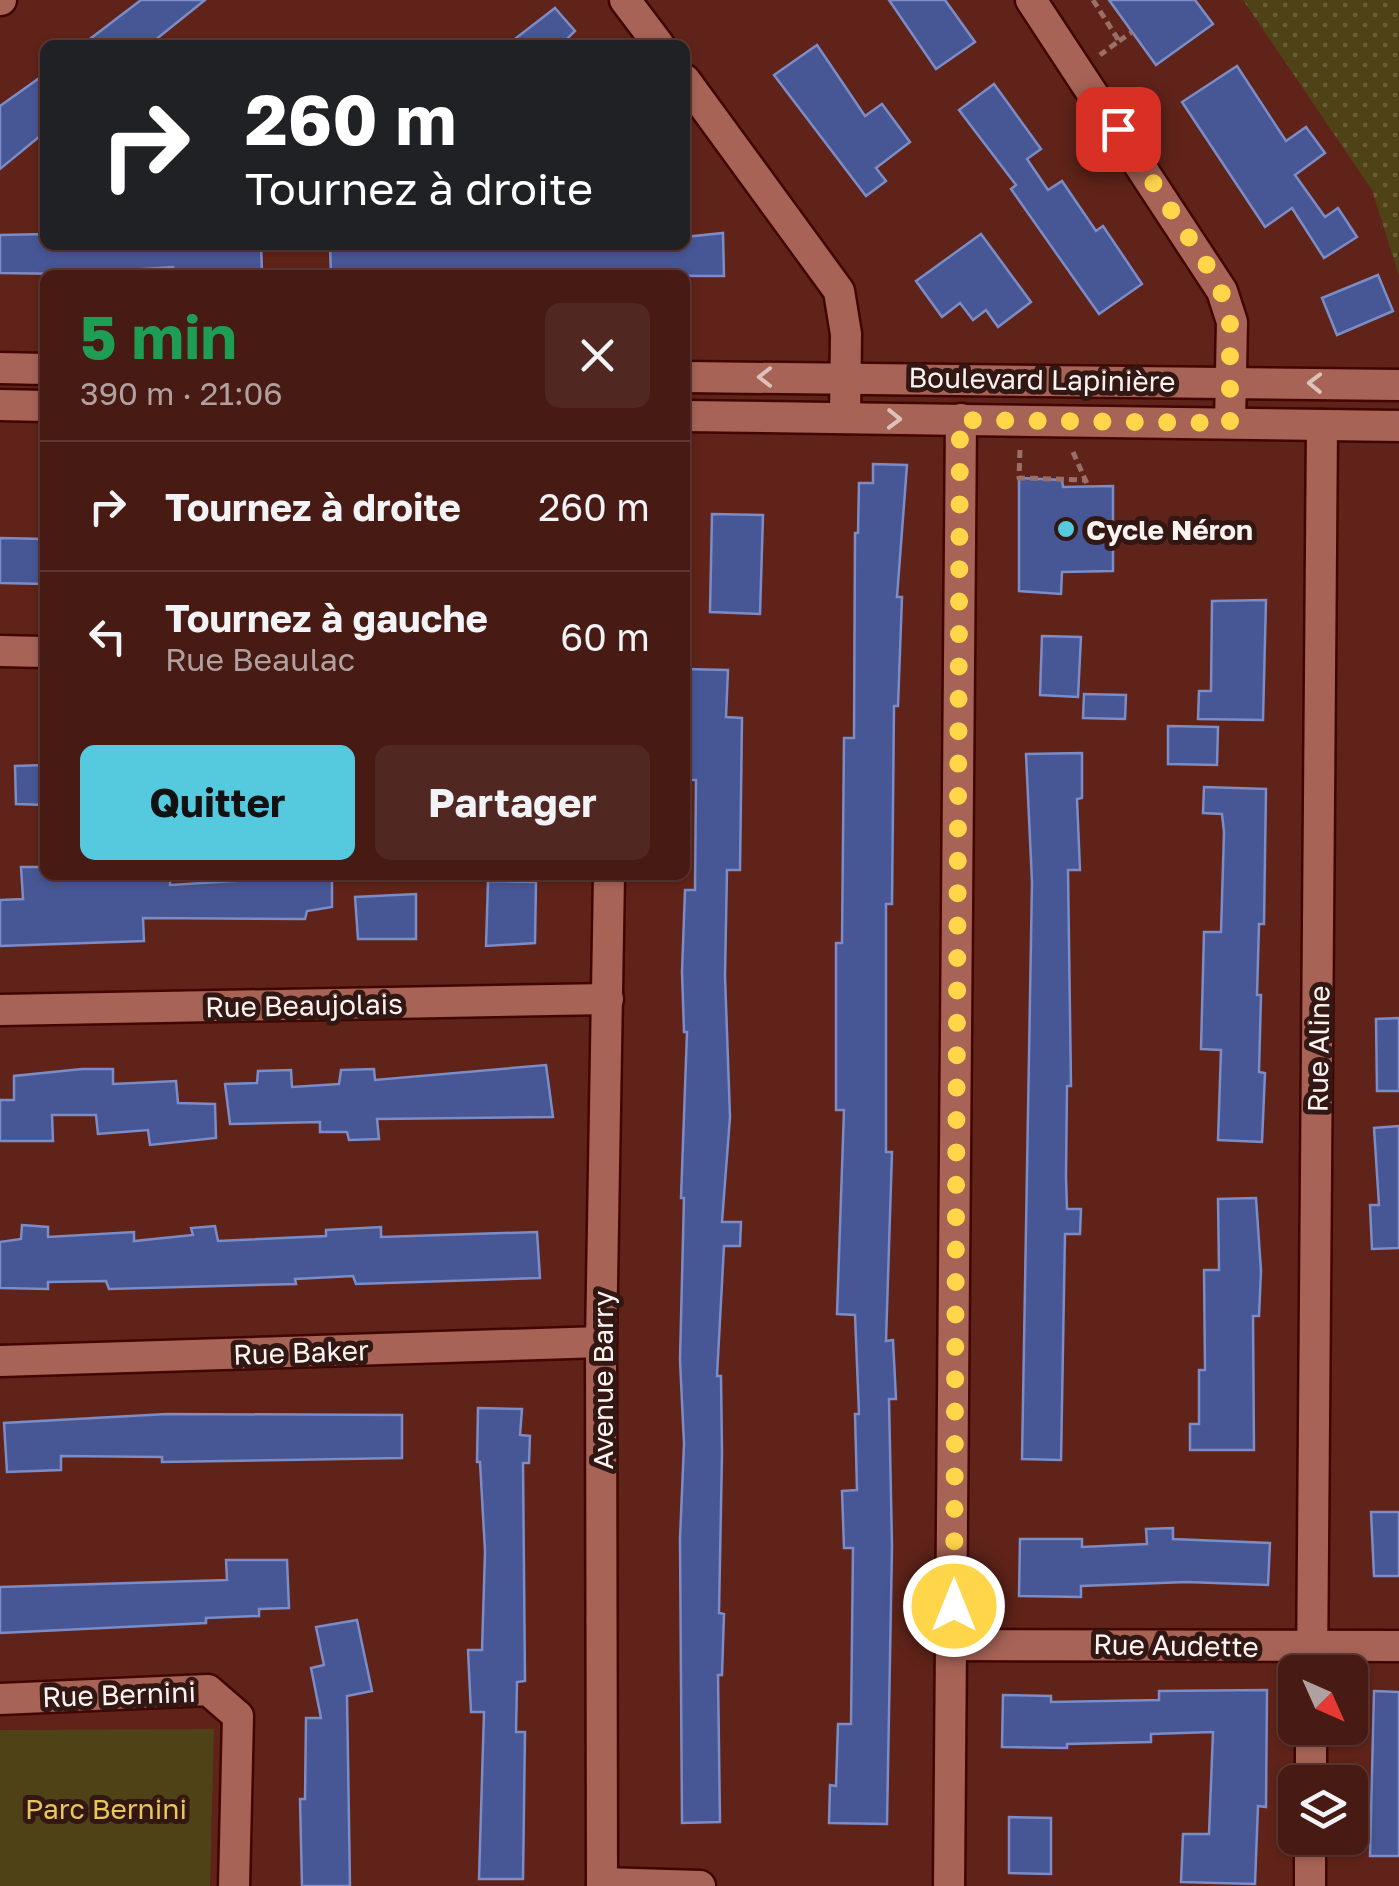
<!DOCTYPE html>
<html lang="fr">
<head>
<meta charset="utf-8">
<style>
  :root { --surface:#471a13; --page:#512721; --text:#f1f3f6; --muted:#b0a1a0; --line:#5f3833; --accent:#55cadf }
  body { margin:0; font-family:"Golos Text",sans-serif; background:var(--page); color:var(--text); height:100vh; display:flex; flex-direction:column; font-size:38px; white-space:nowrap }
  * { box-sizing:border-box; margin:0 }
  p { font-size:32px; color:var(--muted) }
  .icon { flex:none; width:55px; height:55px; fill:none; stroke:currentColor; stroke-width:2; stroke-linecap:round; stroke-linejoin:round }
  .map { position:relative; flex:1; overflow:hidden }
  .drawer { position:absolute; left:40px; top:270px; width:650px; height:610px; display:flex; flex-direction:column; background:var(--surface); border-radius:15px; box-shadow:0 2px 8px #0004,0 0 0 2px var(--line) }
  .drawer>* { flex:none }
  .banner { position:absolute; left:40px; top:40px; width:650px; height:210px; border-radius:15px; box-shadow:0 2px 8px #0004,0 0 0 2px var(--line); background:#202124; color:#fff; overflow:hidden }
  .needle { width:65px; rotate:135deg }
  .controls { position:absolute; left:1278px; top:1655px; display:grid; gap:20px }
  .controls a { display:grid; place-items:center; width:90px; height:90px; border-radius:15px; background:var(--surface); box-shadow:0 2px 8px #0004,0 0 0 2px var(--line); font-size:50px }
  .pin { position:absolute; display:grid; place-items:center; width:85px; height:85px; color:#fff; margin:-42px; border-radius:20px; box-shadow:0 5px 15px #0006 }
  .me { position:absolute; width:110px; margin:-55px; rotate:0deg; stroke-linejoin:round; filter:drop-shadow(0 0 8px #0008) }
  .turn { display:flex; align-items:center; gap:35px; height:210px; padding:0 40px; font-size:45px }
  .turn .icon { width:130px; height:130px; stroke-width:2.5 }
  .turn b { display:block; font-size:70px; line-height:85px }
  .round { display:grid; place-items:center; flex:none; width:105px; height:105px; border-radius:15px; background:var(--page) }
  .headline { display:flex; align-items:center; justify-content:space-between; height:170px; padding:0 40px }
  h1 { font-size:60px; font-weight:700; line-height:75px; color:#1e9e55 }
  .cta { display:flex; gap:20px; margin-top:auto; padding:20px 40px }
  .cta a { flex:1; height:115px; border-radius:15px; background:var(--accent); color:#111; font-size:40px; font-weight:700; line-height:115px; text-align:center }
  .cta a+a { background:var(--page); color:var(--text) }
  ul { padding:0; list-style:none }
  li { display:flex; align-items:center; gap:30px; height:130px; padding:0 40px; border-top:2px solid var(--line) }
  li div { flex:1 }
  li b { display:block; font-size:38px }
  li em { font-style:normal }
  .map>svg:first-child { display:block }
</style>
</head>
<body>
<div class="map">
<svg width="1399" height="1886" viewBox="0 0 1399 1886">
  <defs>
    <pattern id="grass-dots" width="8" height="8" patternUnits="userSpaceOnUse" patternTransform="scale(2.5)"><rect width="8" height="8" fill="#504217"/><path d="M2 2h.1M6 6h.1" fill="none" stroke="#6a5e39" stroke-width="1.8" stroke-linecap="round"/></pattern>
  </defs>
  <rect width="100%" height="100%" fill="#5f2319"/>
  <!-- grass -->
  <polygon fill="url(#grass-dots)" points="1243,0 1399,0 1399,276 1372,190"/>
  <!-- park -->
  <polygon fill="#504217" points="214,1729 210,1886 0,1886 0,1730"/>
  <!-- building -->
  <g fill="#475694" stroke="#7b8cc7" stroke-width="2.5">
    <polygon points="141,0 205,0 149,45 82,45"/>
    <polygon points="889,0 945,0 975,42 936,69"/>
    <polygon points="1109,0 1195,0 1213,24 1156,65"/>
    <polygon points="555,8 575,31 561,45 507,45"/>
    <polygon points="817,45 865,116 882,104 910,142 876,168 886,181 866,196 774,75"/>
    <polygon points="1237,66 1286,141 1306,127 1325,153 1295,175 1325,217 1338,208 1357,237 1324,258 1292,208 1265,227 1182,102"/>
    <polygon points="45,74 45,132 0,169 0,106"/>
    <polygon points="994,84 1041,149 1027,159 1048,190 1062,181 1096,231 1103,226 1142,284 1099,314 1011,189 1016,185 959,110"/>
    <polygon points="723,233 724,276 331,275 330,245 685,245 685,237"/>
    <polygon points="45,234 45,245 261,245 262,272 173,273 173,267 66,274 0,273 0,235"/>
    <polygon points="981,234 1031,302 998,327 986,310 973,320 960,303 942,317 916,281"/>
    <polygon points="1378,275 1393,311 1337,335 1322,298"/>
    <polygon points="873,464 907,465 897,597 902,597 898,706 894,706 892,904 886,904 886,1152 892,1152 886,1341 893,1340 896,1399 889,1399 892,1546 887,1824 829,1823 830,1785 836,1786 838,1724 851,1724 853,1548 844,1548 842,1491 857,1490 855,1414 859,1414 855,1315 837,1314 844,1110 836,1110 836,943 842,943 844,738 854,738 855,533 858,533 859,483 873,483"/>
    <polygon points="1019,478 1062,480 1063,487 1113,486 1113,571 1062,572 1061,594 1019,591"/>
    <polygon points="712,514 763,515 760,614 710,612"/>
    <polygon points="0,538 45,539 45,584 0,583"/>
    <polygon points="1266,600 1263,720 1198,719 1199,691 1211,691 1212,601"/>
    <polygon points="1042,636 1081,637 1078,697 1040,695"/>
    <polygon points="685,669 728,670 726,717 742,718 740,870 727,870 725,976 730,1117 722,1222 741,1222 740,1246 724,1246 717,1376 721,1376 722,1453 719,1613 724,1614 722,1675 718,1675 720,1822 682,1823 680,1539 684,1444 680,1360 684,1198 681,1198 687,1032 684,1032 682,972 685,890 695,890 696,780 685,780"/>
    <polygon points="1084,694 1126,695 1125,719 1083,718"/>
    <polygon points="1168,726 1218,727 1217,765 1168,764"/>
    <polygon points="1082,753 1082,798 1077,799 1080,870 1068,870 1071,1086 1067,1086 1066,1177 1067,1209 1081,1209 1080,1234 1065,1234 1061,1460 1022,1459 1032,882 1026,754"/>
    <polygon points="45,765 45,805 16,804 15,766"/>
    <polygon points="1204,787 1266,789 1264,924 1259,924 1257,995 1261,995 1259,1072 1265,1073 1262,1142 1218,1140 1221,1050 1201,1049 1204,932 1221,932 1224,832 1222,814 1203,813"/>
    <polygon points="21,867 45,867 45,875 68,875 68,879 170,879 170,885 332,875 332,907 307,911 305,919 143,918 144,941 0,946 0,900 23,899"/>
    <polygon points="488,881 536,882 535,943 486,946"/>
    <polygon points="416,894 416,939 358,939 355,897"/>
    <polygon points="1399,1018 1399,1091 1377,1091 1376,1019"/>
    <polygon points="546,1065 553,1117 377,1119 379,1139 349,1140 347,1132 320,1132 320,1122 230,1124 225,1084 257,1083 258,1071 291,1070 292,1087 339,1084 341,1070 374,1069 375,1080"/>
    <polygon points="82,1069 113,1069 113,1084 176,1081 178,1103 215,1104 216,1138 150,1145 148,1130 98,1134 96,1115 52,1115 53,1141 0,1141 0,1100 14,1100 14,1076"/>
    <polygon points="1399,1126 1399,1248 1372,1249 1370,1205 1379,1205 1374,1128"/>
    <polygon points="1256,1198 1261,1271 1259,1316 1253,1316 1254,1450 1190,1450 1190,1424 1199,1424 1199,1370 1205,1370 1204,1270 1219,1270 1218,1199"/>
    <polygon points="22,1225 48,1227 48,1237 134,1232 134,1241 193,1235 191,1228 215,1226 218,1241 326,1236 326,1230 381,1227 381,1237 537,1232 540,1278 356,1284 353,1276 295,1279 296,1284 109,1289 106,1281 48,1282 48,1289 0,1288 0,1242 21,1239"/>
    <polygon points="478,1408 522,1409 520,1435 530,1436 529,1463 523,1463 525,1681 517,1682 516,1732 525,1732 523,1879 479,1879 484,1712 471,1712 468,1650 482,1650 485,1551 480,1462 477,1462"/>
    <polygon points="167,1414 402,1415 402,1458 162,1462 162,1457 61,1456 61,1470 7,1472 4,1423"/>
    <polygon points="1371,1512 1399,1512 1399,1576 1374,1576"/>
    <polygon points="1173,1528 1173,1539 1270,1543 1268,1585 1187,1582 1081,1586 1081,1597 1019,1596 1020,1539 1082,1539 1082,1547 1147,1544 1146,1529"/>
    <polygon points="226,1560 287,1560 289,1608 259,1609 259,1616 206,1618 206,1623 0,1633 0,1587 227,1580"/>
    <polygon points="357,1620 372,1691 347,1696 350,1886 302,1886 300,1799 305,1799 306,1718 321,1718 311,1668 324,1665 316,1627"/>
    <polygon points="1267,1690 1266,1807 1258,1806 1255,1884 1181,1882 1183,1834 1209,1834 1213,1732 1151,1734 1151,1742 1067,1744 1067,1748 1002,1747 1003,1695 1051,1696 1051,1702 1159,1700 1159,1691"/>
    <polygon points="1374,1691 1399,1692 1399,1856 1370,1856"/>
    <polygon points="1009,1817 1051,1818 1051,1874 1009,1873"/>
  </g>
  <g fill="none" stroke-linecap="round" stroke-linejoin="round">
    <!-- street casing -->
    <g stroke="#410601" stroke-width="35">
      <g id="street">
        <polyline points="0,0 1,0"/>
        <polyline points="625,0 659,45"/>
        <polyline points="1031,0 1222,291 1232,322 1230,423"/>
        <polyline points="685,80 839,291 846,334 845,418"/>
        <polyline points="0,651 45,652"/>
        <polyline points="0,1010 608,999"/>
        <polyline points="0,1361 601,1342"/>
        <polyline points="953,1645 1399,1646"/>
        <polyline points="1312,1672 1322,425"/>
        <polyline points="0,1699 208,1690 238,1716 234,1886"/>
        <polyline points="1311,1782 1311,1728"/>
        <polyline points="602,1883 700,1886"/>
        <polyline points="602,1886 601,1342 609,875"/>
        <polyline points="949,1886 961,419"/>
        <polyline points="1310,1886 1310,1838"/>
      </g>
    </g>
    <!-- secondary casing -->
    <g stroke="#410601" stroke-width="35">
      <g id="secondary">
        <polyline points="0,368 45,369"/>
        <polyline points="685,377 1399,385"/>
        <polyline points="0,405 45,406"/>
        <polyline points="685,416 1399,426"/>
      </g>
    </g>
    <!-- path -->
    <g stroke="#987068" stroke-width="5" stroke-dasharray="8 5" stroke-linecap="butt">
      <polyline points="1093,0 1119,41 1100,55"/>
      <polyline points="1119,41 1132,32"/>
      <polyline points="1020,450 1019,478 1086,480"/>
      <polyline points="1073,452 1088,486"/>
    </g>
    <!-- street -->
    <use href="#street" stroke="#a66356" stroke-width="30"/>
    <!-- secondary -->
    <use href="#secondary" stroke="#a66356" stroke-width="30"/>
  </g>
  <!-- one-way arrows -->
  <defs><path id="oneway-chevron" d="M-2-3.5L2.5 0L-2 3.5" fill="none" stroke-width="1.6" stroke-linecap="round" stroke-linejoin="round" transform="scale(2.5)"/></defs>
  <g stroke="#ddc1bb">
    <use href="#oneway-chevron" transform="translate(765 377) rotate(-180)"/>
    <use href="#oneway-chevron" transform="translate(1315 383) rotate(-179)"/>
    <use href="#oneway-chevron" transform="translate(894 419) rotate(1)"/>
  </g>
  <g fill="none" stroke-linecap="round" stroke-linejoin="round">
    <!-- route -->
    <polyline stroke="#ffd54a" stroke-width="18" stroke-dasharray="0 32.4" points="954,1606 960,420 1230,423 1230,312 1214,276 1118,129"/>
  </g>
  <!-- markers -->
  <circle fill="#55cadf" stroke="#321712" stroke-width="4" cx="1066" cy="529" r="10"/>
  <g text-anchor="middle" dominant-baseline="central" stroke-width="10" stroke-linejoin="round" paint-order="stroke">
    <!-- street labels -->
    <g font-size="28" fill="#fbf3f1" stroke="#321712">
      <text transform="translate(1042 379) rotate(1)">Boulevard Lapinière</text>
      <text transform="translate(304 1005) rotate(-1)">Rue Beaujolais</text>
      <text transform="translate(1318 1049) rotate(-89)">Rue Aline</text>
      <text transform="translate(301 1352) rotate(-2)">Rue Baker</text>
      <text transform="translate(602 1380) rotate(-90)">Avenue Barry</text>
      <text transform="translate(1176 1645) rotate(1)">Rue Audette</text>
      <text transform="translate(119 1694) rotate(-2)">Rue Bernini</text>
    </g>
    <!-- poi labels -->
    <g font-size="28" font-weight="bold" fill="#fbf3f1" stroke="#321712" text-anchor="start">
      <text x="1086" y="529">Cycle Néron</text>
    </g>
    <!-- park labels -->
    <g font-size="28" fill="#e8c65b" stroke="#321712">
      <text x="106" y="1808">Parc Bernini</text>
    </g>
  </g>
</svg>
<div class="controls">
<a><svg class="needle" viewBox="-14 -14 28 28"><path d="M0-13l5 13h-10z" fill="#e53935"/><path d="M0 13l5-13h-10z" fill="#b0a1a0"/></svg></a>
<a><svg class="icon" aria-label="layers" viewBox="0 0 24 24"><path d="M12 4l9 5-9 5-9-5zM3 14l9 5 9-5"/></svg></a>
</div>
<div class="pin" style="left:1118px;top:129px;background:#d93025"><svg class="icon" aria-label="arrive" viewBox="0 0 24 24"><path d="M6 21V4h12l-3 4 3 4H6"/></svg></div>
<svg class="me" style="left:954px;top:1606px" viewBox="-20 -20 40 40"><circle r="17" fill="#ffd54a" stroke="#fff" stroke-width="3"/><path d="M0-11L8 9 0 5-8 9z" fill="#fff"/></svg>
<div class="banner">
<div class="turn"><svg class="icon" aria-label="right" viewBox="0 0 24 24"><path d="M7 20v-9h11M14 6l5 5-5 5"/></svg><div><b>260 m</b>Tournez à droite</div></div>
</div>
<section class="drawer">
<div class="headline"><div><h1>5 min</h1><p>390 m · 21:06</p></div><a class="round"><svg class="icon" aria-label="close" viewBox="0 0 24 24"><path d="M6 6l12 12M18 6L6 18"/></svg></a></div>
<ul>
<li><svg class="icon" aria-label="right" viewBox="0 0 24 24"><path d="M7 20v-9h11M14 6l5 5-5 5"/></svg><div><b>Tournez à droite</b></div><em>260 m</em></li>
<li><svg class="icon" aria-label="left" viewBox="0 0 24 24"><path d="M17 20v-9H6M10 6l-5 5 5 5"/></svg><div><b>Tournez à gauche</b><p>Rue Beaulac</p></div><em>60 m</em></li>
</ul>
<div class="cta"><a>Quitter</a><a>Partager</a></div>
</section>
</div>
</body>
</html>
